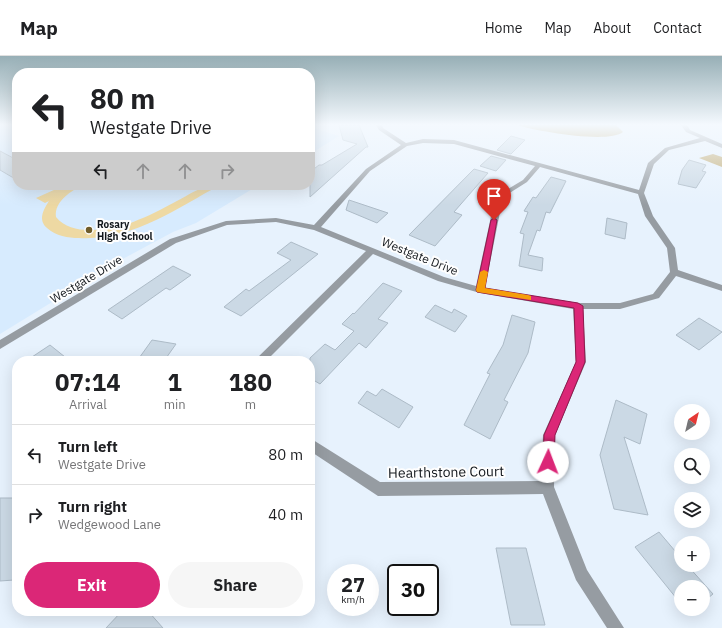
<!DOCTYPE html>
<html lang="en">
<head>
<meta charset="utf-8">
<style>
  :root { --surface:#fff; --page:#f6f6f6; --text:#202124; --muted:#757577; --line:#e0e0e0; --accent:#db2777 }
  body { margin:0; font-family:"IBM Plex Sans",sans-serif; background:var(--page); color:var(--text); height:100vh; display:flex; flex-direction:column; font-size:15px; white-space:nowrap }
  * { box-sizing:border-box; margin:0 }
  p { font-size:13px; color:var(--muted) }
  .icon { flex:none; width:22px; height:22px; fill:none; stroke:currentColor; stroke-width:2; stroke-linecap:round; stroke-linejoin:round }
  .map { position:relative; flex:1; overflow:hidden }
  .side { position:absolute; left:12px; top:300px; width:303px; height:260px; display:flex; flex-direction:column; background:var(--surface); border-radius:16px; box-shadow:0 4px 16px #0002 }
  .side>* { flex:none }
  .hud { position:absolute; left:12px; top:12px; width:303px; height:122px; border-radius:16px; box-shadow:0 4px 16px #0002; background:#fff; color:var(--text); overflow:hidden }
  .needle { width:26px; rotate:35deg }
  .controls { position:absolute; left:674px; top:348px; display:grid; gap:8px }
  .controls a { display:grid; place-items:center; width:36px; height:36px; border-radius:50%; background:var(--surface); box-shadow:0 4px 16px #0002; font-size:20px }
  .speed { position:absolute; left:327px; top:508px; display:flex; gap:8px; font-size:20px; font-weight:700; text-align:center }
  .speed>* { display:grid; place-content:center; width:52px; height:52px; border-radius:50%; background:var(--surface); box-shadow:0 4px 16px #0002; line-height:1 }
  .speed small { font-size:10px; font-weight:400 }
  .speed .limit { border:2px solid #111; border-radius:6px; background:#fff; color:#111 }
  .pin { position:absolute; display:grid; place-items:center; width:34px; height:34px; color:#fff; margin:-41px -17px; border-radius:50% 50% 50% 0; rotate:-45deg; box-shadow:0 0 4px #0007 }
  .pin .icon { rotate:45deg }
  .me { position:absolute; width:44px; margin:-22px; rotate:2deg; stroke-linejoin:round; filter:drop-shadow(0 0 3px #0008) }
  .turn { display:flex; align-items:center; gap:14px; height:84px; padding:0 12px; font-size:18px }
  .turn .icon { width:52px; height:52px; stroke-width:2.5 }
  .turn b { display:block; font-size:28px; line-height:34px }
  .lanes { display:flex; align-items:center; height:38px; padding:0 12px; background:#0003; justify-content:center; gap:20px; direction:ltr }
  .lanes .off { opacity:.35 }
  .eta { display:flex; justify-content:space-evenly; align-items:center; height:68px; text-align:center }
  .eta b { font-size:24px; font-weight:700; line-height:28px }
  .primary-button { display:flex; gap:8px; margin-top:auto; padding:8px 12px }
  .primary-button a { flex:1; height:46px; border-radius:24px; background:var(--accent); color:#fff; font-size:16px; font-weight:700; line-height:46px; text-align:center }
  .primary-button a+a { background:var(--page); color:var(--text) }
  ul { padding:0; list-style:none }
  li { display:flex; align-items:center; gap:12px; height:60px; padding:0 12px; border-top:1px solid var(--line) }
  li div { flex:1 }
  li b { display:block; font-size:15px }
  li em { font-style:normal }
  header { display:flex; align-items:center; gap:24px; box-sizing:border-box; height:56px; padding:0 20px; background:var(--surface); border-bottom:1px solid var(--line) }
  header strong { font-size:19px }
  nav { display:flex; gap:22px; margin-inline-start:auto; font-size:14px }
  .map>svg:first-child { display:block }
</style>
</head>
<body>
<header>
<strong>Map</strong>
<nav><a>Home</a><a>Map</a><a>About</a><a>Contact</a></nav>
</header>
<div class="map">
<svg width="722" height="572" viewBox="0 0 722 572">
  <rect width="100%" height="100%" fill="#e7f2fd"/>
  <!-- built -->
  <g fill="#d7ebfe">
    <polygon points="0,69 17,69 17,129 259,129 196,167 173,176 119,205 0,278"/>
    <polygon points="310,71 339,80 310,98"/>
  </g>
  <!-- green -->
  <path fill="#eed9a3" d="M65 129H84C72 134 54 145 56 161 64 171 77 174 89 174 122 174 147 161 175 146 191 138 201 129 220 129 176 153 131 185 79 182 68 182 56 180 47 172 38 164 43 154 49 145L45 147 36 142Z"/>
  <!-- water -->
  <g fill="#bea76c">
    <path d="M517 69H616L623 76C608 88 536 75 517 69Z"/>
    <polygon points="713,98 722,101 722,111 699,102"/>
  </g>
  <!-- building -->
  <g fill="#cbd9e5" stroke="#adbbc7">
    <polygon points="339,69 359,69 368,91 366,91 310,141 310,116 319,109 322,109 357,88 343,84"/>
    <polygon points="511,80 525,84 511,98 497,94"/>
    <polygon points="0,95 17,104 17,124 0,114"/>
    <polygon points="491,100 506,104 496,115 480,110"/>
    <polygon points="689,104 706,109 702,115 706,116 696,132 678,128 682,114"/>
    <polygon points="474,113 488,117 454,156 462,159 435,190 409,179"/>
    <polygon points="551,121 566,125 550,157 546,156 540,175 537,174 528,199 543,202 542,215 519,210 524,178 520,177 528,156 524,155 533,141 536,142"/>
    <polygon points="349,144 388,157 377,167 346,154"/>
    <polygon points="607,162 627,167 625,183 605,178"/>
    <polygon points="291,186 318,198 241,260 224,251 246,233 249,235 291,204 277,197"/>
    <polygon points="173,210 191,219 170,234 166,232 122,263 108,254"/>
    <polygon points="383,227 402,235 378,263 388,267 366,292 359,287 320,328 310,322 310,302 325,288 335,294 354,275 342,268 353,257 354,258"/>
    <polygon points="435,249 452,257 454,253 467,260 455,276 425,261"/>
    <polygon points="512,259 535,266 528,297 504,344 508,346 490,383 464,369 490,318 487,317 503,289"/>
    <polygon points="699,262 722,276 699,294 676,279"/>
    <polygon points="152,284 176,288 164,305 137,305"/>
    <polygon points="50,289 70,305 26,305"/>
    <polygon points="382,333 413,351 399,372 358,347 367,335 376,340"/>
    <polygon points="616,344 647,358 640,388 624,381 648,459 614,453 600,399"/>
    <polygon points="0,442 17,442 17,517 14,524 0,525"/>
    <polygon points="659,476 681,502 681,509 687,509 713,538 703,546 703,531 681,531 681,548 635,491"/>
    <polygon points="496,492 526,492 545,569 511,569"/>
    <polygon points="122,555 148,555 163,572 106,572"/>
  </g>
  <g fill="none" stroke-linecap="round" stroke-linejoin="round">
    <!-- minor -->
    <path fill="#969ca2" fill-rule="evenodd" d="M376 69H382L383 72 406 87 423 83 454 84 639 134 648 107 665 92 700 82 686 76 681 69H687L690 74 722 88V92L705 85 669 94 654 108 644 137 653 160 675 192 678 214 722 229V235L676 220 659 242 620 253H583L586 306 555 379 554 431 587 514 624 572H607L576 524 543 438 378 440 310 395V382L380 426 541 425 543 379 576 306 573 253 480 237 438 225 373 198 266 305H254L366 195 314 174 276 166 227 169 176 187 0 293V284L170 183 226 165 276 162 314 169 366 113 401 89 379 74ZM423 87 454 88 535 110 523 124 503 136 493 151 476 230 444 221 321 171 370 115 407 90ZM540 111 638 138 645 160 667 192 670 216 653 238 620 247H578L485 232 501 151 508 138 527 126Z"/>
  </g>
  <!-- sky -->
  <linearGradient id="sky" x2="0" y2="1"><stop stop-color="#97afb6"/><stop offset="0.46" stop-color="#f4f9fe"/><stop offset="1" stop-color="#f4f9fe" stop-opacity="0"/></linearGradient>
  <rect width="722" height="149" fill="url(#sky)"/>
  <!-- route -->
  <polygon fill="#db2777" stroke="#8e194d" points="494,162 497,164 485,232 578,247 583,250 585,306 555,379 554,406 552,410 548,412 544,410 543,406 544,379 576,306 574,252 477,236 476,234 491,164"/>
  <!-- slow -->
  <polygon fill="#f59e0b" points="484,214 488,216 485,232 528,239 531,240 531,244 477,236 476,234 480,216"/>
  <!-- markers -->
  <circle fill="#6f5c2a" stroke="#fefefe" stroke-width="1.5" cx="89" cy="174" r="4"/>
  <g text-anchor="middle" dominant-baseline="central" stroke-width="4" stroke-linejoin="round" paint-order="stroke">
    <!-- far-poi labels -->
    <g font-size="10" font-weight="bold" fill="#12171c" stroke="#fefefe" text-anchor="start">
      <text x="97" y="168">Rosary<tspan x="97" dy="12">High School</tspan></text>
    </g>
    <!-- street labels -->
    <g font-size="12" fill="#12171c" stroke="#fefefe">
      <text transform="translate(420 200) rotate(22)">Westgate Drive</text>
      <text transform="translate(86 223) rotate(-31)">Westgate Drive</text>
    </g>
    <!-- near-street labels -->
    <g font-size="14" fill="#12171c" stroke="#fefefe">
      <text transform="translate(446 416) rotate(-1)">Hearthstone Court</text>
    </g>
  </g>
</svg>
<div class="controls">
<a><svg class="needle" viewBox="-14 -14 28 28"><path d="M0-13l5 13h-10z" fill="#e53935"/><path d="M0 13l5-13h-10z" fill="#757577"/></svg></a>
<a><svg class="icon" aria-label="search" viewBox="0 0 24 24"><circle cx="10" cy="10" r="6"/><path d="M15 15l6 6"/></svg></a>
<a><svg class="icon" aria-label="layers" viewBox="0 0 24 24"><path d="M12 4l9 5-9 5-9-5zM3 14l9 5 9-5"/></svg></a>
<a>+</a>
<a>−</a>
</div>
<div class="speed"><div>27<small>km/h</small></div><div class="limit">30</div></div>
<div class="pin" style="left:494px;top:164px;background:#d93025"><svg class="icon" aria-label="arrive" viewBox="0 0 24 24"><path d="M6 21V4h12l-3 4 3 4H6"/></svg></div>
<svg class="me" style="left:548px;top:406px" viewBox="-20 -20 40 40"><circle r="19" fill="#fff"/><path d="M0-13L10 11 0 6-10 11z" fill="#db2777"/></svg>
<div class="hud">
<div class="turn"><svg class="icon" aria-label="left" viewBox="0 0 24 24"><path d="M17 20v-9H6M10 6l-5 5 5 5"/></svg><div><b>80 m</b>Westgate Drive</div></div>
<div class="lanes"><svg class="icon" aria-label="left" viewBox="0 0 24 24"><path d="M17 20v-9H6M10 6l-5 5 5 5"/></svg><svg class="icon off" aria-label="ahead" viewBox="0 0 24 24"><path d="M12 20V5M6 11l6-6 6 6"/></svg><svg class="icon off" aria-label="ahead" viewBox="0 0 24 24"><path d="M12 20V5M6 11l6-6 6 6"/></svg><svg class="icon off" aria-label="right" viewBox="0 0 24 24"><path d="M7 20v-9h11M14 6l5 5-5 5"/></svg></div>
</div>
<section class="side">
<div class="eta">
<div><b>07:14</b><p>Arrival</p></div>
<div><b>1</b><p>min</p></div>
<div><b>180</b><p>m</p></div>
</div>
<ul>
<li><svg class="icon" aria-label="left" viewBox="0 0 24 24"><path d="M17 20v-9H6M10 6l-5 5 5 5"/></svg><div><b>Turn left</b><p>Westgate Drive</p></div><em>80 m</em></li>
<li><svg class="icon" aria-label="right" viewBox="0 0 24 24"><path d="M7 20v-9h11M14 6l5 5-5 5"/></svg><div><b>Turn right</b><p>Wedgewood Lane</p></div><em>40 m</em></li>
</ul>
<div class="primary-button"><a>Exit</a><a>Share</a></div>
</section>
</div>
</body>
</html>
